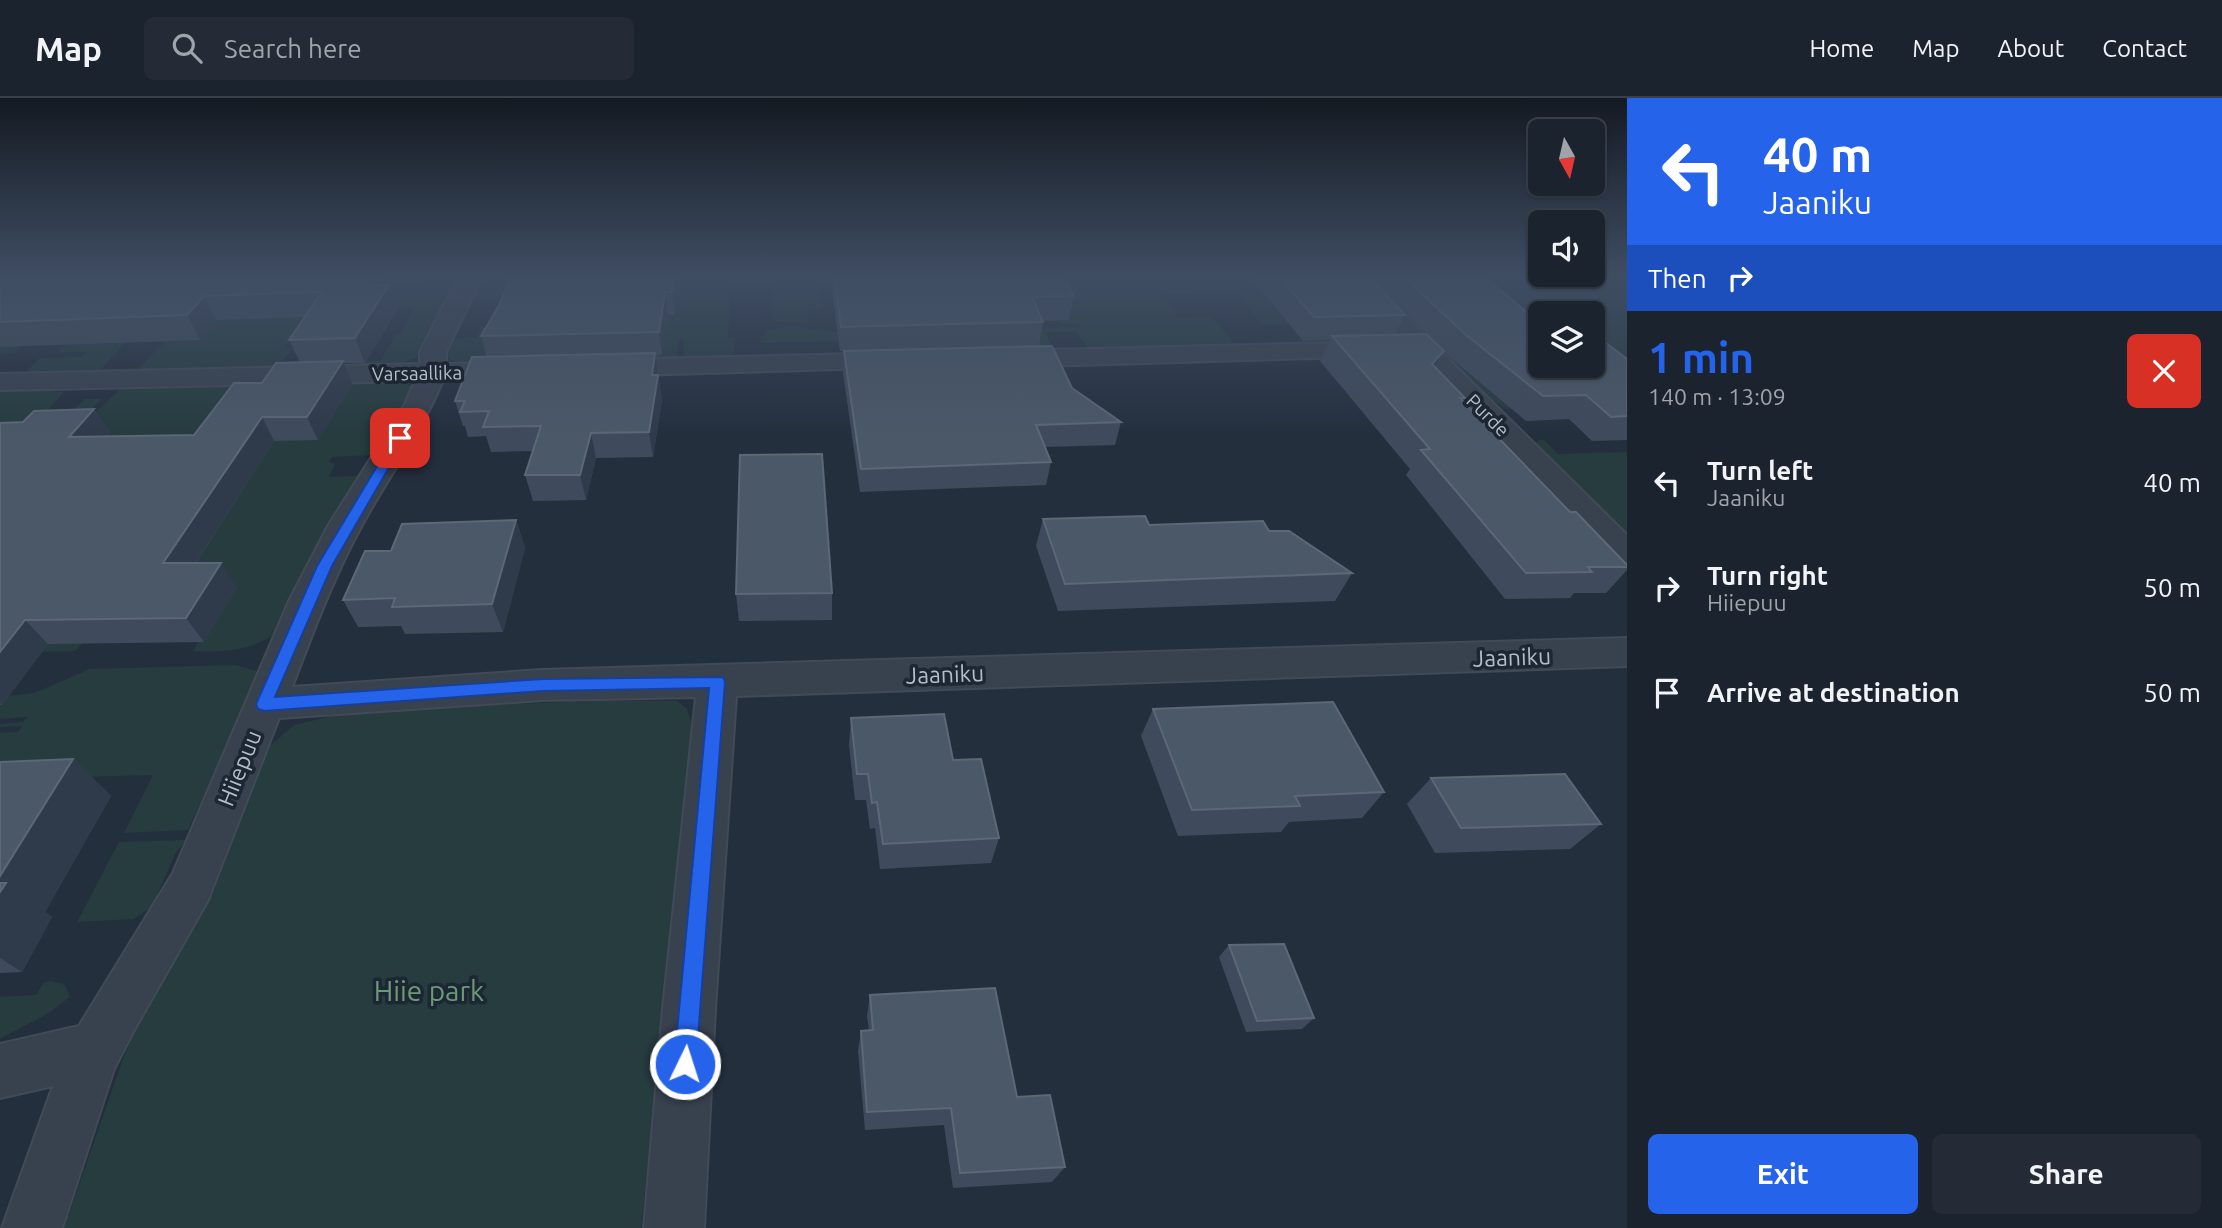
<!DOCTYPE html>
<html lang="en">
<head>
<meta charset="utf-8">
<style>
  :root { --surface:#1b232e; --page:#242b36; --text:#f1f3f6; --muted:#a0a4aa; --line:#39404a; --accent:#2563eb }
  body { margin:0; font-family:Ubuntu,sans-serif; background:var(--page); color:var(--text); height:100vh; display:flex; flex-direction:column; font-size:26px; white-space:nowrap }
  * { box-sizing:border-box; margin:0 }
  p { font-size:23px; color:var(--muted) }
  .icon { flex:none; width:38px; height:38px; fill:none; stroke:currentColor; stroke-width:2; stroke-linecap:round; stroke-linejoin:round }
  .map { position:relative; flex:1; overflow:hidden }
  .details { display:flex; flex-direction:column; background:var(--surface); width:595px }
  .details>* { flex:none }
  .guide { background:#2563eb; color:#fff; overflow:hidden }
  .needle { width:46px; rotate:172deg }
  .tools { position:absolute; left:1528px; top:21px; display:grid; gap:14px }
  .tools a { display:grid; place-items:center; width:77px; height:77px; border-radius:10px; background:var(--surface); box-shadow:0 2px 5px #0004,0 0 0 2px var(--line); font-size:35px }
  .pin { position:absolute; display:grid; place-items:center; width:60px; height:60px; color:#fff; margin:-30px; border-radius:14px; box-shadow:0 4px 10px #0006 }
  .me { position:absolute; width:77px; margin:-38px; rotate:4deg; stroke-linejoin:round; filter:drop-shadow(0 0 5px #0008) }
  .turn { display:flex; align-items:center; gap:24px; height:147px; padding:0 21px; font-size:32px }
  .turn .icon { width:91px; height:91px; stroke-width:2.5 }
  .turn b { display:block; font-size:49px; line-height:60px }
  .then { display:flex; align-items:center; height:66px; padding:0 21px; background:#0003; gap:14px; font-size:26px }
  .round { display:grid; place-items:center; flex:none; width:74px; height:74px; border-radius:10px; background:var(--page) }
  .headline { display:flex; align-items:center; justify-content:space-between; height:119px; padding:0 21px }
  h1 { font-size:42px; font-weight:600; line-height:52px; color:var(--accent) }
  .button { display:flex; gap:14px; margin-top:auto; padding:14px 21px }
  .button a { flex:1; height:80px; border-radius:10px; background:var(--accent); color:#fff; font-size:28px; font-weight:600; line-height:80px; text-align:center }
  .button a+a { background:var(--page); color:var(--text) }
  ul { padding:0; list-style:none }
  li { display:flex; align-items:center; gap:21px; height:105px; padding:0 21px }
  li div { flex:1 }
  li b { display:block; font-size:26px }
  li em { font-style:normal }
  header { display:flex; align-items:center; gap:42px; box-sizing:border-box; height:98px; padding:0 35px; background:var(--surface); border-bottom:2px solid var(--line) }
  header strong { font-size:33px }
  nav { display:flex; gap:38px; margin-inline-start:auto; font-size:24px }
  .search { width:490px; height:63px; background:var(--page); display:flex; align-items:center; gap:18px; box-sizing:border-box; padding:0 24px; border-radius:10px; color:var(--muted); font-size:26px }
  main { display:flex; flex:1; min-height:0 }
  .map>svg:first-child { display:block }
</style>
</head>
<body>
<header>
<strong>Map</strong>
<div class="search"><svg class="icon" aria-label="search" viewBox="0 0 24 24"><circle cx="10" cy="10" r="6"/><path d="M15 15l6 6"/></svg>Search here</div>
<nav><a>Home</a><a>Map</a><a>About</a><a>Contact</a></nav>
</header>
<main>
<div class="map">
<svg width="1627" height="1130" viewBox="0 0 1627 1130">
  <rect width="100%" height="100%" fill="#242f3e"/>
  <!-- green -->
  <g fill="#263c3f">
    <polygon points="0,177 311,177 361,191 448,188 454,191 421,257 399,267 352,269 363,249 365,263 380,263 396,237 401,237 414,210 337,212 300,228 285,250 293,250 277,269 136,273 166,242 131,239 102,270 94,274 23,277 40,260 82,259 86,254 58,254 75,238 22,248 14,255 0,256"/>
    <polygon points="589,177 1335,177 1369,245 1317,245 1289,226 1263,227 1238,197 1164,196 1178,220 1212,219 1232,242 1231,247 1089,251 1076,233 1046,234 1052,249 1008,253 1040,225 1043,231 1081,228 1078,225 1060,226 1055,222 1068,222 847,186 818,187 821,211 808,212 808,225 775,223 772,221 772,184 730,185 728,240 735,240 734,256 721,259 684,260 683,242 679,241 677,260 624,263 592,260 464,266 451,262 445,255 450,241 478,239 481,229 507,228 517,202 467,203 476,183"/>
    <polygon points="1364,177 1627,177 1627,263 1592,268 1592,215 1540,215 1540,268 1532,310 1507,311 1495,304 1405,217 1439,216 1394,206"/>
    <polygon points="793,228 855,237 857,243 761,245 760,238 764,239 767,232"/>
    <path d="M403 282 411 289 409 300 374 357 332 359 329 364 335 366 329 379 363 378 279 533C253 553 224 554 193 553L198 544H204L236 489 85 543 75 553 0 554V383L92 318 121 290Z"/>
    <polygon points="26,291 64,294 37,324 72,313 85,301 102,301 84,318 0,358 0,294"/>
    <polygon points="1539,342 1544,342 1558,356 1627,354 1627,435 1536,346"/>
    <polygon points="235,567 257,573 258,581 188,732 124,735 153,677 82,679 0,703 0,635 18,634 22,628 0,629 0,626 23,624 27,619 0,621 0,607 9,598 34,595 90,571"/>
    <polygon points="606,602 677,603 687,611 693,630 641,1130 64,1130 123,961 141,919 214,793 269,649 294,627 348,614"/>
    <polygon points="186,742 175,756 152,809 133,821 77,824 119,744"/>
    <polygon points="51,883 65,887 70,899 47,916 0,941 0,899 36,897 44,884"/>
  </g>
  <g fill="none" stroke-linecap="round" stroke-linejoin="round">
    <!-- minor casing -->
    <g stroke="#414a57" stroke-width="4">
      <g id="minor">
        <path d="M459 177H483L446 254V266L520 264 530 266 534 272 530 278 520 280 443 282C422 333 389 378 362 427 334 478 313 534 292 589L543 572 1627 540V568L736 598 715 911 704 1130H644L663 911 696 599 543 602 279 620 208 802 133 934 114 971 62 1130H2L53 988 0 1000V946L79 928 173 775 289 503 328 428 405 306 415 283 0 292V276L420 266V254Z"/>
        <polygon points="1338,177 1363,177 1627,437 1627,468 1615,465"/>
        <polygon points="1377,244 1386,246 1390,252 1386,258 1007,269 998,267 994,261 998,255 1007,253"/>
        <polygon points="894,255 903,257 907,263 903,269 604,278 594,276 590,270 594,264 604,262"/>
      </g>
    </g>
    <!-- minor -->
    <use href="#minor" fill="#38414e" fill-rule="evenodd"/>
  </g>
  <!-- wall -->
  <g fill="#3f4b5c">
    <polygon points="0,177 404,177 393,196 398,211 365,265 343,265 352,286 318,342 274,343 196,465 237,489 204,544 48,546 2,607 0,607 0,325 23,324 94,311 110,335 107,338 194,337 262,285 300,264 289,242 305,219 216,222 200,242 0,249"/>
    <polygon points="681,177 675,217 668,217 662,257 655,258 662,302 653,359 596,360 586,402 533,403 525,377 533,353 491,354 486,338 468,339 465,328 463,328 455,303 487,259 481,238"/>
    <polygon points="831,177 1063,177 1074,198 1069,222 1043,223 1043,224 1039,248 1072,290 1121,324 1115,347 1045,349 1051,364 1046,387 860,394 843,275 844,253 840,253 831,187"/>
    <polygon points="1249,177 1482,177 1540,268 1627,261 1627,342 1592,343 1569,321 1526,323 1452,261 1368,179 1405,217 1395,237 1435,269 1465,300 1463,303 1570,414 1627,467 1627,472 1606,495 1574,495 1570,500 1505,501 1406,377 1410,371 1320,263 1330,242 1303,243"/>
    <polygon points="1043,421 1269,433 1352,475 1335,503 1058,513 1036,448"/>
    <polygon points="516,422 525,450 503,534 405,536 401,528 358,529 343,502 391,453"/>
    <polygon points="832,495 832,522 739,523 736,496"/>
    <polygon points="1153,611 1384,694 1362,720 1289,724 1281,734 1178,738 1141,638"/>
    <polygon points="851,620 953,662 999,740 991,765 880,771 875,730 870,731 866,702 855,702 849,647"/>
    <polygon points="73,661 111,698 45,814 52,819 22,874 0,875 0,664"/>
    <polygon points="1431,680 1601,726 1570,751 1435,755 1407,706"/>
    <polygon points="1229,847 1314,920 1302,931 1246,934 1219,859"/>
    <polygon points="870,897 1017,999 1065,1069 1052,1084 953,1090 944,1027 865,1032 858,953 861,933 869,932 867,918"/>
  </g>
  <!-- shaded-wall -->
  <g fill="#2f3b4b">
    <polygon points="381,177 404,177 393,196 398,211 365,265 355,240 374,188"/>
    <polygon points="675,177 681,177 675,217 672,194"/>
    <polygon points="665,194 668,217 662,257 659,234"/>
    <polygon points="204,198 216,222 200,242 187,217"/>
    <polygon points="1444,253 1430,278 1432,266"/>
    <polygon points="655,255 662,302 653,359 649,334 652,277"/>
    <polygon points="343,263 352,286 318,342 307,319"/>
    <polygon points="94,311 110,335 86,363 69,339"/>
    <polygon points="262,319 274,343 180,489 163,465"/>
    <polygon points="591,335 596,360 586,402 580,377"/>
    <polygon points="516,422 525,450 503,534 492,506"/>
    <polygon points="221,465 237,489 204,544 186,520"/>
    <polygon points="25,522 48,546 2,607 0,605 0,554"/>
    <polygon points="73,661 111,698 45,814 52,819 22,874 0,860 0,778"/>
  </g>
  <!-- building -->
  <g fill="#4b5868" stroke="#5c6777" stroke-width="2">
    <polygon points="0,177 381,177 374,188 389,187 355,240 289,242 322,194 204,198 187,217 0,224"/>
    <polygon points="512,177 675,177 672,194 665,194 659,234 481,238 498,209"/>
    <polygon points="834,177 1063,177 1074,198 1032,199 1043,224 841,229"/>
    <polygon points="1277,177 1367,177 1405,217 1314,219"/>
    <polygon points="1402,177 1482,177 1540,225 1540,268 1592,268 1592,234 1627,261 1627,318 1611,319 1586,297 1543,298 1466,237"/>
    <polygon points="1426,236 1444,253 1432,266 1465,300 1460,300 1570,414 1576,414 1627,467 1627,469 1588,469 1592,474 1526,475 1421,352 1430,351 1332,238"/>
    <polygon points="1052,248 1072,290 1121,324 1036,327 1051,364 861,371 844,253"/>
    <polygon points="655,255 652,277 658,277 649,334 591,335 580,377 525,377 541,328 483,329 489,313 460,314 465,303 455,303 472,259"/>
    <polygon points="343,263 307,319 262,319 163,465 221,465 186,520 25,522 0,554 0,325 23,324 34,313 94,311 69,339 194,337 234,285 262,285 276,265"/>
    <polygon points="822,356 832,495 736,496 740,357"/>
    <polygon points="1145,418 1149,427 1263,423 1269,433 1289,433 1352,475 1065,486 1043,421"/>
    <polygon points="516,422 492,506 392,509 395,500 343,502 365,453 391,453 402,426"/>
    <polygon points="1333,604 1384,694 1295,698 1300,708 1192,712 1153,611"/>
    <polygon points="944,616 953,662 981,661 999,740 883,746 877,704 872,705 868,676 857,676 851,620"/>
    <polygon points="73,661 0,778 0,664"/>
    <polygon points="1565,676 1601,726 1461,730 1431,680"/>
    <polygon points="0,785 6,785 0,794"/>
    <polygon points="1284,846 1314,920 1257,923 1229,847"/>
    <polygon points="995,890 1017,999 1050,997 1065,1069 960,1075 951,1010 867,1014 861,933 873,932 870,897"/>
  </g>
  <!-- sky -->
  <linearGradient id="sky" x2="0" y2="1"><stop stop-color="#141a22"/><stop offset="0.53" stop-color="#3f4d63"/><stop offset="1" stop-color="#3f4d63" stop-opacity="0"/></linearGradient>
  <rect width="1627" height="336" fill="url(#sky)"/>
  <!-- route -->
  <polygon fill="#2563eb" stroke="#184099" stroke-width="2" points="400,337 406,340 332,468 275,599 543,581 723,579 725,584 696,966 693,974 685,977 677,974 674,966 709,590 543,593 264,613 258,611 256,606 317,468 394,340"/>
  <g text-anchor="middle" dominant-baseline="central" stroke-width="7" stroke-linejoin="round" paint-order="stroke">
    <!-- far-street labels -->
    <g font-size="19" fill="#b4bcc9" stroke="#1d2633">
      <text transform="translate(417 275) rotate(-1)">Varsaallika</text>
      <text transform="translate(1488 317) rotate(45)">Purde</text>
    </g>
    <!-- street labels -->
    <g font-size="23" fill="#b4bcc9" stroke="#1d2633">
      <text transform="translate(1512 559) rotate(-2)">Jaaniku</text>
      <text transform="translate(945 576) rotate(-2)">Jaaniku</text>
      <text transform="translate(239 670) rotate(-68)">Hiiepuu</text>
    </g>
    <!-- near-park labels -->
    <g font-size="28" fill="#6b9a76" stroke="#1d2633">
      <text x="429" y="892">Hiie park</text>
    </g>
  </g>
</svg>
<div class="tools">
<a><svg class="needle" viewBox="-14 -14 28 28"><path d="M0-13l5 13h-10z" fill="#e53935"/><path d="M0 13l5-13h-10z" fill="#a0a4aa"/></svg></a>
<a><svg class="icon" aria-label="sound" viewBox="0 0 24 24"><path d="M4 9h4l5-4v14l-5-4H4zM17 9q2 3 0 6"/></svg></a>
<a><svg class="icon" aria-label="layers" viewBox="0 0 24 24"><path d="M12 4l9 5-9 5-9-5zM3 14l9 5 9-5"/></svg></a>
</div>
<div class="pin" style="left:400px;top:340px;background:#d93025"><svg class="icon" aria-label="arrive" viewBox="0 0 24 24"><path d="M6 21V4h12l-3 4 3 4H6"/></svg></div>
<svg class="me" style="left:685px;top:966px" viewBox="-20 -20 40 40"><circle r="17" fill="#2563eb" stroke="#fff" stroke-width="3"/><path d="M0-11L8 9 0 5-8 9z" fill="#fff"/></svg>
</div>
<section class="details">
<div class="guide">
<div class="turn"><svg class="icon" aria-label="left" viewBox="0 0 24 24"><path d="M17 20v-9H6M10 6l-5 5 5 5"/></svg><div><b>40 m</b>Jaaniku</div></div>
<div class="then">Then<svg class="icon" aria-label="right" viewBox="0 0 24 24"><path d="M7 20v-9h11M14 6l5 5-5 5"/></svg></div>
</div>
<div class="headline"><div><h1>1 min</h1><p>140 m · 13:09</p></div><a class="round" style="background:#d93025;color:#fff"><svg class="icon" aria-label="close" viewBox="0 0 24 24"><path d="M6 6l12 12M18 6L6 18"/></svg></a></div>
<ul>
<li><svg class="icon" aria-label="left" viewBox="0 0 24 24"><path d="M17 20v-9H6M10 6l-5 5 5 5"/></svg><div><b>Turn left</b><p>Jaaniku</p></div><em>40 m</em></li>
<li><svg class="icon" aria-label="right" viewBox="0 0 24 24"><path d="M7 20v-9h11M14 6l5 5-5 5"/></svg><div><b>Turn right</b><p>Hiiepuu</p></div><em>50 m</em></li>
<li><svg class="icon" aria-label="arrive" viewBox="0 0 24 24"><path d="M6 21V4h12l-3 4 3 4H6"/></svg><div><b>Arrive at destination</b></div><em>50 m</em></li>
</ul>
<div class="button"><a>Exit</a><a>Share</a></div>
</section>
</main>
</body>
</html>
